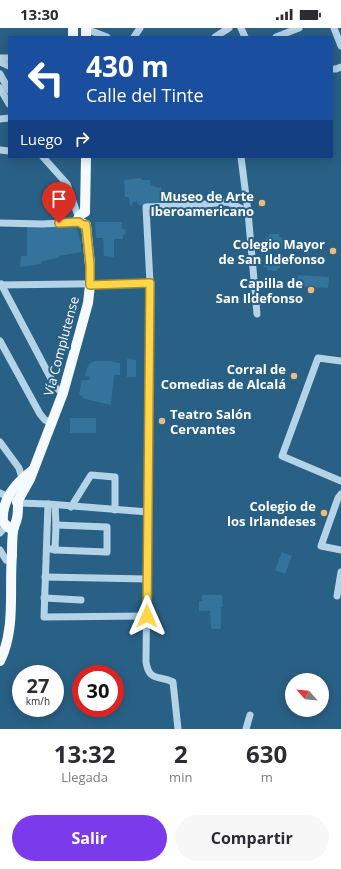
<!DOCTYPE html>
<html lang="es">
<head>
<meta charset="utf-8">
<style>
  :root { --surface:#fff; --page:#f7f7f7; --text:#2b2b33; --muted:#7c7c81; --accent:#7c3aed }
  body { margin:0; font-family:"Open Sans",sans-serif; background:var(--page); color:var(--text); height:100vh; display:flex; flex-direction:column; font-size:15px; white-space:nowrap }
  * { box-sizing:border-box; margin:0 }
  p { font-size:13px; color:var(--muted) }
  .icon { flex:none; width:22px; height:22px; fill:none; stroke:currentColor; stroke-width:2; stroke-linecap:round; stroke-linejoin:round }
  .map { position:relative; height:701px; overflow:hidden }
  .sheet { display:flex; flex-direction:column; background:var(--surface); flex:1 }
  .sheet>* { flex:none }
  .banner { position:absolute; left:8px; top:8px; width:325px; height:122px; border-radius:0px; box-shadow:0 2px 10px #0003; background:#1a4fa0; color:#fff; overflow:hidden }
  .needle { width:26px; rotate:297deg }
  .tools { position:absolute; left:285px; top:645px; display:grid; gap:8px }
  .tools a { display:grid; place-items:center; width:44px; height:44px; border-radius:50%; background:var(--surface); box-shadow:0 2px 10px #0003; font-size:20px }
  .speed { position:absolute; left:12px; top:637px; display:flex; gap:8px; font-size:20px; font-weight:700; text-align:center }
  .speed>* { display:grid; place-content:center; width:52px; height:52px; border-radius:50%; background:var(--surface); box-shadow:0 2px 10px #0003; line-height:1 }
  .speed small { font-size:10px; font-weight:400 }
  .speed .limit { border:6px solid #d22; background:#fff; color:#111 }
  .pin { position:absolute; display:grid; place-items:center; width:34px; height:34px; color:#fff; margin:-41px -17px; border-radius:50% 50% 50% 0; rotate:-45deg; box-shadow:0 0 4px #0007 }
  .pin .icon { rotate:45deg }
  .me { position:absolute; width:44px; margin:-22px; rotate:0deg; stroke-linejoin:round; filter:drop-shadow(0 0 3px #0008) }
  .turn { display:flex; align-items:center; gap:14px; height:84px; padding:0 12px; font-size:18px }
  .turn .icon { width:52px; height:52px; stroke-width:2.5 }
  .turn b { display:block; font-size:28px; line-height:34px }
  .then { display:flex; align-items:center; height:38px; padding:0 12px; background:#0003; gap:8px; font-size:15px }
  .eta { display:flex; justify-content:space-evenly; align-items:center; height:68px; text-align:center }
  .eta b { font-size:24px; font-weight:700; line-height:28px }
  .cta { display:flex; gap:8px; margin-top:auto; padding:8px 12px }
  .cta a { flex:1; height:46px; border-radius:24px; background:var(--accent); color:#fff; font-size:16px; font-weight:700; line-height:46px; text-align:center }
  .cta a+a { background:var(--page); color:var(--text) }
  .status { display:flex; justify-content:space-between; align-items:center; height:28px; padding:0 20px; background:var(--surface); direction:ltr }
  .status svg { height:11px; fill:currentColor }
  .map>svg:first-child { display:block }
</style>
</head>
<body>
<div class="status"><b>13:30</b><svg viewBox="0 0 49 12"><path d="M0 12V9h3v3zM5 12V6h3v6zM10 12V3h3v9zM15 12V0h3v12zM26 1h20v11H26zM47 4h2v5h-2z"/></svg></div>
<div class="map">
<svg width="341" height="701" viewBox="0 0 341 701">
  <rect width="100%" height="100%" fill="#296085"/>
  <!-- green -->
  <g fill="#34739c">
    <polygon points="141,150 142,152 150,152 151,157 158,160 161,159 162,169 166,169 166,176 139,177 137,173 132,175 132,177 130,178 129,169 125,169 124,152"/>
    <polygon points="95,194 122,194 122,201 125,201 126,206 123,207 123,211 114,211 114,229 104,228 103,210 96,210"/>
    <polygon points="76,198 81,215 81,224 59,228 59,230 42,233 41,236 20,239 21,228 27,228 27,199"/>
    <polygon points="269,206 279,206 279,209 282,209 282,219 279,219 278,222 268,221 268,217 265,216 266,208 269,209"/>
    <polygon points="267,226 278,227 278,230 281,230 280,240 278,240 277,243 267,242 267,239 264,239 264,231 267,231"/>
    <polygon points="298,247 329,249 328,260 298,258"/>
    <polygon points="127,331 136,332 136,349 127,349"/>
    <path d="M95 333H112V334L120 335V347H114L111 377 85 371 79 366 82 352H89L90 349 85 348C87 341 87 335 95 333Z"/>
    <rect x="70" y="390" width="26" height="15"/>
    <polygon points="282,524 292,528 285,546 275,542"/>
    <polygon points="202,567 222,567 223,579 221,579 221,601 211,601 210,583 199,583 199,573 202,573"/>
  </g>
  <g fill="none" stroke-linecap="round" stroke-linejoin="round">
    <!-- minor -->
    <g stroke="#b4d3e7" stroke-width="7">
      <polyline points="241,0 245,9"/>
      <polyline points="334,0 341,18"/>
      <polyline points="86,1 107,9"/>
      <polyline points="134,9 140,0"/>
      <polyline points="215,9 229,0"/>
      <polyline points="276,9 299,0"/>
      <polyline points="0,30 9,30"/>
      <polyline points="0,34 9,38"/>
      <polyline points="332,41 336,41 341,39"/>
      <polyline points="0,46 9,62"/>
      <polyline points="0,60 9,76"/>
      <polyline points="0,91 9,90"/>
      <polyline points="0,122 9,123"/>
      <polyline points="43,129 67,156 77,185 80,187"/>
      <polyline points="241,129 248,184 257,286"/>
      <polyline points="0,195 43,196 79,194"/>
      <polyline points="1,256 56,360 63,365"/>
      <polyline points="0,257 150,255"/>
      <polyline points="0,313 40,386 45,392 52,395"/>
      <polyline points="341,333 318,330 282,428 341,453"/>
      <polyline points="0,414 19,440 22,450"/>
      <polyline points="0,465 4,467 8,472"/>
      <polyline points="341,466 338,470 321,518 341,522"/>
      <polyline points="18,475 48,476 148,484"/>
      <polyline points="48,476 44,589 147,588"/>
      <polyline points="71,479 91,447 115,449 115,482"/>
      <polyline points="0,505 6,498"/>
      <polyline points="51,521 55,522 56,497 55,477"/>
      <polyline points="0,522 6,532"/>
      <polyline points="55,522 107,524 107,499 56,497"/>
      <polyline points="45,549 147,551"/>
      <polyline points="337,568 341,544"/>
      <polyline points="44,570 81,572"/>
      <path d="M178 701 173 654C159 647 149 654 146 634L150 255 146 179 194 177 228 174 248 184"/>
      <polyline points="246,701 250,687"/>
    </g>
    <!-- major -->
    <g stroke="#f5fafe" stroke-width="10">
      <polyline points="73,0 73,9"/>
      <polyline points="86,0 86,9"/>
      <polyline points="85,184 86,129"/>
      <polyline points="85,184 80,187 78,191 81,195 86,197"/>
      <polyline points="17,474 30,451 63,365 88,275 90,257 90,237 86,197"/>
      <path d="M14 499 9 500 3 494C1 472 17 454 33 442"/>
      <path d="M0 633C16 601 9 561 12 527 12 520 12 505 14 499 18 490 18 486 18 475L17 474"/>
    </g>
  </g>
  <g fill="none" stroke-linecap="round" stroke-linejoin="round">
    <!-- route casing -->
    <g stroke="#a68a30" stroke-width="10">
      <polyline id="route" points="59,195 79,194 83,197 86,197 90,237 90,257 150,255 147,588"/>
    </g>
    <!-- route -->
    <use href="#route" stroke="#ffd54a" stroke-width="7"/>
  </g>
  <!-- markers -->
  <g fill="#eeba7b" stroke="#296085" stroke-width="1.5">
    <circle cx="262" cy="175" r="4"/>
    <circle cx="333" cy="223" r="4"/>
    <circle cx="311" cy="262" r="4"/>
    <circle cx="294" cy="348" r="4"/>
    <circle cx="162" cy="393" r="4"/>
    <circle cx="324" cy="485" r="4"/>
  </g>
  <g text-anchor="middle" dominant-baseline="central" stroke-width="4" stroke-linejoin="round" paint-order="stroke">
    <!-- poi labels -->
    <g font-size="13" font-weight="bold" fill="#fff" stroke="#296085" text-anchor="end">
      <text x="254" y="168">Museo de Arte<tspan x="254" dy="15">Iberoamericano</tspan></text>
      <text x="325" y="216">Colegio Mayor<tspan x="325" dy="15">de San Ildefonso</tspan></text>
      <text x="303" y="255">Capilla de<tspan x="303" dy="15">San Ildefonso</tspan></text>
      <text x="286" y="341">Corral de<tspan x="286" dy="15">Comedias de Alcalá</tspan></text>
      <text x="170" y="386" text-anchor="start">Teatro Salón<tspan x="170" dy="15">Cervantes</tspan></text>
      <text x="316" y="478">Colegio de<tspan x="316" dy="15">los Irlandeses</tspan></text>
    </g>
    <!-- street labels -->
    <g font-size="13" fill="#fff" stroke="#296085">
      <text transform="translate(61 318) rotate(-75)">Vía Complutense</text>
    </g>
  </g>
</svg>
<div class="tools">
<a><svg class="needle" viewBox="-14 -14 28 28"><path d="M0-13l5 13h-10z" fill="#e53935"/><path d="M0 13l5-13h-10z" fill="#7c7c81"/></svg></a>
</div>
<div class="speed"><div>27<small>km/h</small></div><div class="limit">30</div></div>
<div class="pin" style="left:59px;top:195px;background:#d93025"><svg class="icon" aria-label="arrive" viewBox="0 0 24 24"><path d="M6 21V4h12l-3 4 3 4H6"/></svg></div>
<svg class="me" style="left:147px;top:588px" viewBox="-20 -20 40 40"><path d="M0-17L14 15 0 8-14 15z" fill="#ffd54a" stroke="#fff" stroke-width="4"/></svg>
<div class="banner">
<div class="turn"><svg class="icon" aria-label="left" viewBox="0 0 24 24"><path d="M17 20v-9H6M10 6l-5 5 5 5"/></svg><div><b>430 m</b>Calle del Tinte</div></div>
<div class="then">Luego<svg class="icon" aria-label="right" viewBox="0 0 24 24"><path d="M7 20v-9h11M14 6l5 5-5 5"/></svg></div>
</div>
</div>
<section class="sheet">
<div class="eta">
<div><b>13:32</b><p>Llegada</p></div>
<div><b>2</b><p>min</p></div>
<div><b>630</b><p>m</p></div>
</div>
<div class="cta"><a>Salir</a><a>Compartir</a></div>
</section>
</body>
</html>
